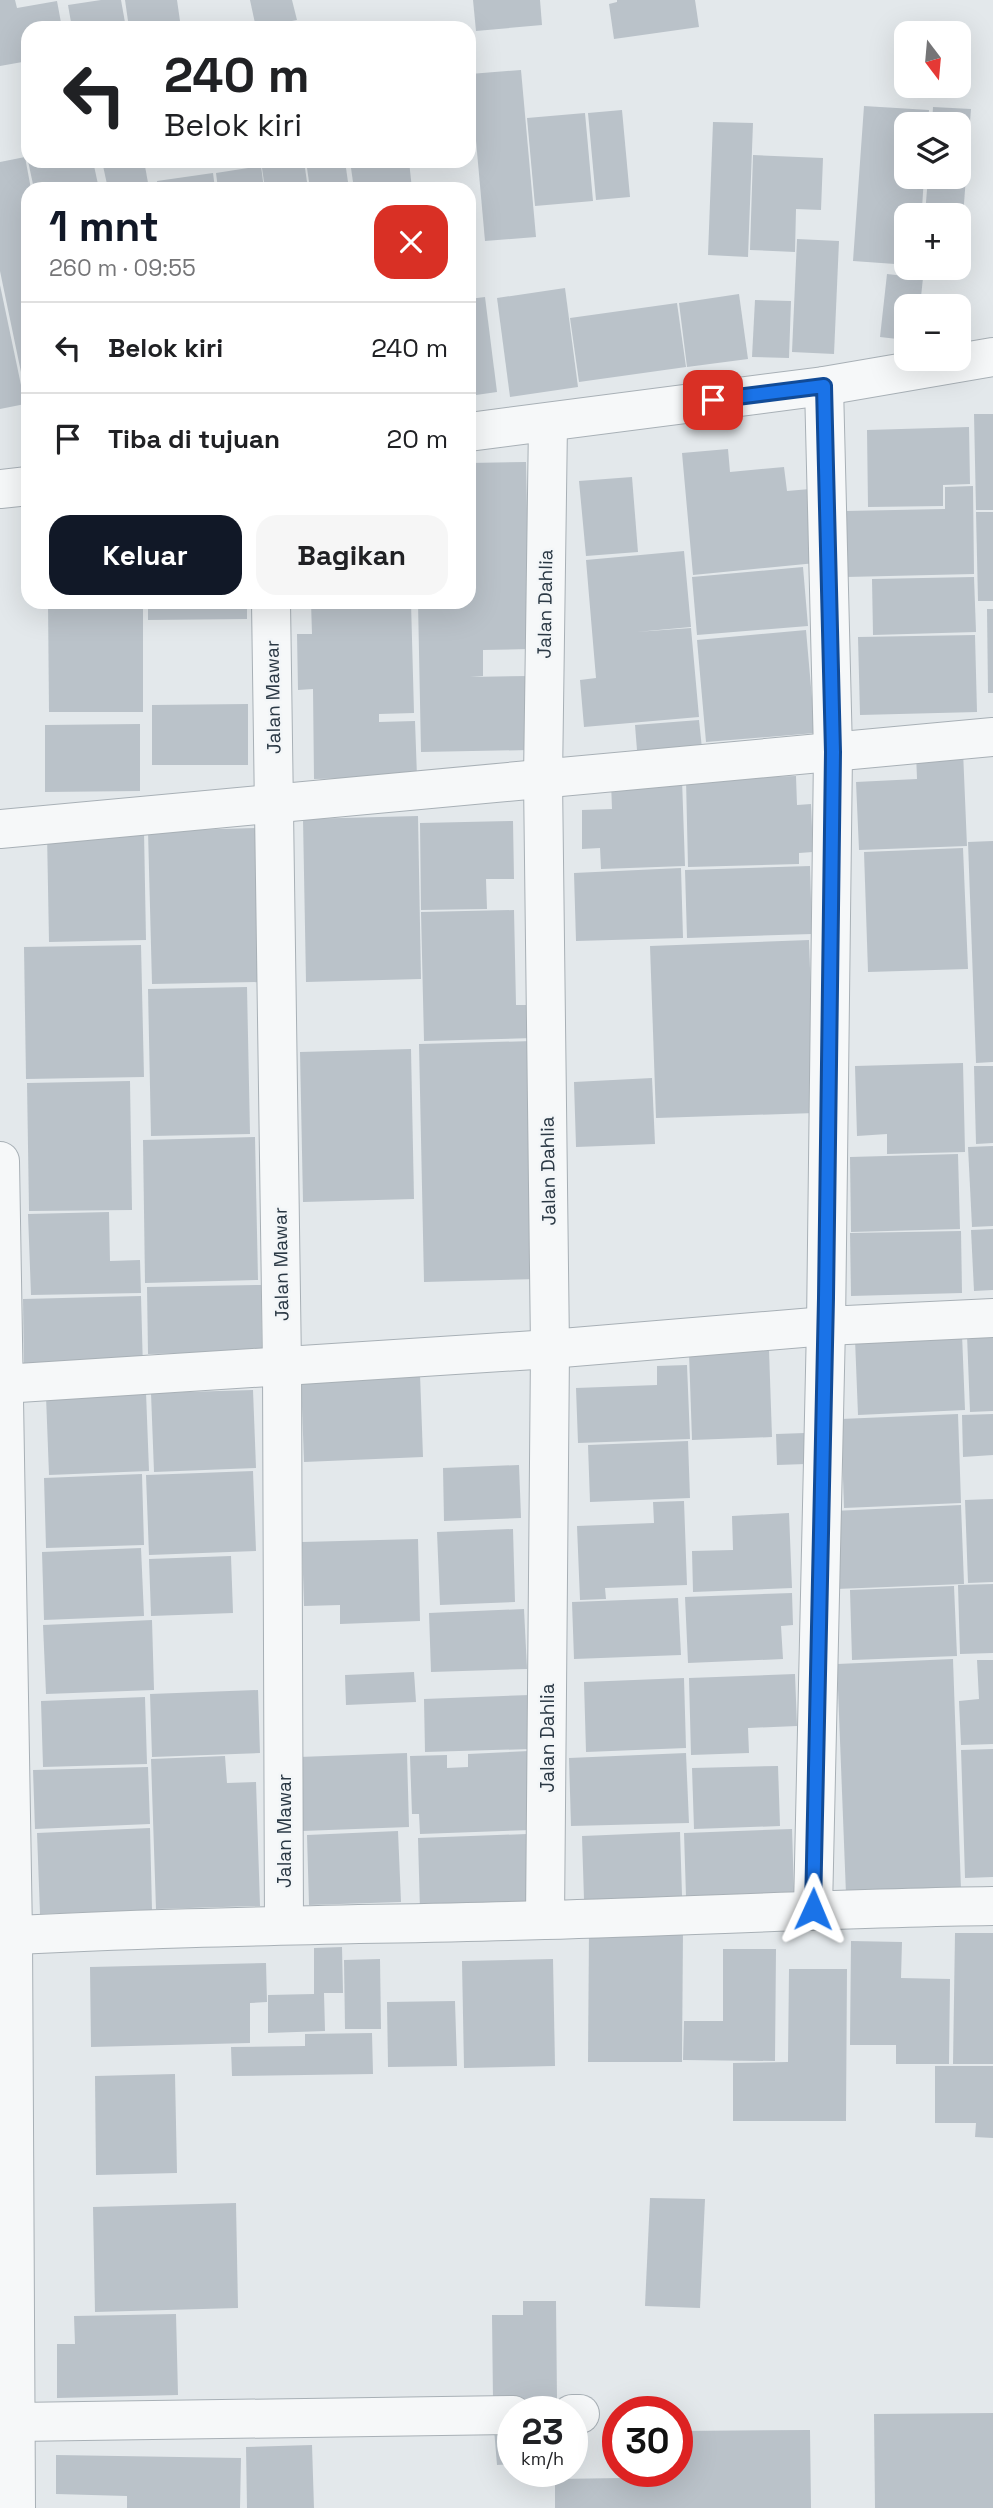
<!DOCTYPE html>
<html lang="id">
<head>
<meta charset="utf-8">
<style>
  :root { --surface:#fff; --page:#f6f6f6; --text:#202124; --muted:#757577; --line:#e0e0e0; --accent:#111827 }
  body { margin:0; font-family:"Space Grotesk",sans-serif; background:var(--page); color:var(--text); height:100vh; display:flex; flex-direction:column; font-size:26px; white-space:nowrap }
  * { box-sizing:border-box; margin:0 }
  p { font-size:23px; color:var(--muted) }
  .icon { flex:none; width:38px; height:38px; fill:none; stroke:currentColor; stroke-width:2; stroke-linecap:round; stroke-linejoin:round }
  .map { position:relative; flex:1; overflow:hidden }
  .sheet { position:absolute; left:21px; top:182px; width:455px; height:427px; display:flex; flex-direction:column; background:var(--surface); border-radius:21px; box-shadow:0 7px 28px #0002 }
  .sheet>* { flex:none }
  .top-card { position:absolute; left:21px; top:21px; width:455px; height:147px; border-radius:21px; box-shadow:0 7px 28px #0002; background:#fff; color:var(--text); overflow:hidden }
  .needle { width:46px; rotate:164deg }
  .tools { position:absolute; left:894px; top:21px; display:grid; gap:14px }
  .tools a { display:grid; place-items:center; width:77px; height:77px; border-radius:14px; background:var(--surface); box-shadow:0 7px 28px #0002; font-size:35px }
  .speed { position:absolute; left:497px; top:2396px; display:flex; gap:14px; font-size:35px; font-weight:700; text-align:center }
  .speed>* { display:grid; place-content:center; width:91px; height:91px; border-radius:50%; background:var(--surface); box-shadow:0 7px 28px #0002; line-height:1 }
  .speed small { font-size:18px; font-weight:400 }
  .speed .limit { border:10px solid #d22; background:#fff; color:#111 }
  .pin { position:absolute; display:grid; place-items:center; width:60px; height:60px; color:#fff; margin:-30px; border-radius:14px; box-shadow:0 4px 10px #0006 }
  .me { position:absolute; width:77px; margin:-38px; rotate:1deg; stroke-linejoin:round; filter:drop-shadow(0 0 5px #0008) }
  .turn { display:flex; align-items:center; gap:24px; height:147px; padding:0 28px; font-size:32px }
  .turn .icon { width:91px; height:91px; stroke-width:2.5 }
  .turn b { display:block; font-size:49px; line-height:60px }
  .round { display:grid; place-items:center; flex:none; width:74px; height:74px; border-radius:21px; background:var(--page) }
  .overview { display:flex; align-items:center; justify-content:space-between; height:119px; padding:0 28px }
  h1 { font-size:42px; font-weight:600; line-height:52px; color:var(--accent) }
  .button { display:flex; gap:14px; margin-top:auto; padding:14px 28px }
  .button a { flex:1; height:80px; border-radius:21px; background:var(--accent); color:#fff; font-size:28px; font-weight:600; line-height:80px; text-align:center }
  .button a+a { background:var(--page); color:var(--text) }
  ul { padding:0; list-style:none }
  li { display:flex; align-items:center; gap:21px; height:91px; padding:0 28px; border-top:2px solid var(--line) }
  li div { flex:1 }
  li b { display:block; font-size:26px }
  li em { font-style:normal }
  .map>svg:first-child { display:block }
</style>
</head>
<body>
<div class="map">
<svg width="993" height="2508" viewBox="0 0 993 2508">
  <rect width="100%" height="100%" fill="#e3e8eb"/>
  <!-- building -->
  <g fill="#bac2c9">
    <polygon points="0,0 15,0 17,8 57,1 62,28 28,28 28,61 0,66"/>
    <polygon points="101,0 121,0 126,28 72,28 68,5"/>
    <polygon points="125,0 177,0 181,28 129,28"/>
    <polygon points="250,0 292,0 297,20 256,28"/>
    <polygon points="473,0 540,0 542,25 476,31"/>
    <polygon points="617,0 695,0 699,27 614,39 609,4 617,2"/>
    <polygon points="521,70 536,237 485,241 470,74"/>
    <polygon points="864,106 929,110 928,124 906,124 906,177 924,177 922,208 898,206 895,264 853,261"/>
    <polygon points="933,107 971,109 961,244 959,244 959,215 925,215 928,177 959,177 959,124 932,124"/>
    <polygon points="622,110 630,197 596,200 588,113"/>
    <polygon points="585,113 593,201 535,206 527,118"/>
    <polygon points="713,122 753,123 748,257 708,255"/>
    <polygon points="753,155 823,158 821,210 796,209 795,252 750,250"/>
    <polygon points="25,157 31,189 28,189 27,401 0,271 0,162"/>
    <polygon points="28,161 93,161 99,189 34,189"/>
    <polygon points="102,161 144,161 149,188 108,189"/>
    <polygon points="261,161 304,161 308,189 265,189"/>
    <polygon points="306,161 345,161 349,189 310,189"/>
    <polygon points="350,161 409,161 412,189 354,189"/>
    <polygon points="261,166 264,189 218,189 216,173"/>
    <polygon points="213,173 215,189 158,189 157,181"/>
    <polygon points="899,227 906,227 906,265 897,264"/>
    <polygon points="797,239 839,241 834,354 792,352"/>
    <polygon points="887,274 923,278 920,306 906,306 906,340 880,337"/>
    <polygon points="0,285 25,404 0,409"/>
    <polygon points="565,288 578,387 510,397 497,298"/>
    <polygon points="739,294 748,359 687,367 679,303"/>
    <polygon points="485,297 497,392 469,396 469,299"/>
    <polygon points="755,300 791,301 789,358 752,357"/>
    <polygon points="677,303 686,367 579,382 570,318"/>
    <polygon points="974,414 993,414 993,510 976,510"/>
    <polygon points="969,427 970,484 943,485 943,506 868,507 867,430"/>
    <polygon points="728,449 730,472 784,467 787,491 810,489 816,563 693,575 682,453"/>
    <polygon points="526,462 530,649 483,650 483,676 470,677 529,676 530,750 421,752 418,602 469,602 469,463"/>
    <polygon points="632,477 638,552 586,556 579,481"/>
    <polygon points="973,486 974,574 846,577 845,511 945,509 945,487"/>
    <polygon points="976,512 993,512 993,601 978,601"/>
    <polygon points="684,551 691,627 636,632 691,628 699,717 584,727 580,680 596,678 586,560"/>
    <polygon points="803,567 808,626 697,635 692,577"/>
    <polygon points="974,577 976,632 873,635 872,579"/>
    <polygon points="48,602 143,602 143,712 49,712"/>
    <polygon points="148,602 247,602 247,619 148,620"/>
    <polygon points="311,602 411,602 414,713 379,714 379,722 415,721 417,777 314,779 313,689 298,690 297,634 312,634"/>
    <polygon points="987,609 993,609 993,693 988,693"/>
    <polygon points="806,630 815,733 706,742 697,640"/>
    <polygon points="975,635 977,712 860,715 858,637"/>
    <polygon points="248,704 248,765 152,765 152,705"/>
    <polygon points="699,720 703,758 638,763 635,725"/>
    <polygon points="140,724 140,791 45,792 45,725"/>
    <polygon points="963,751 967,846 859,850 856,782 917,779 916,753"/>
    <polygon points="796,776 797,805 811,804 813,852 799,853 799,864 688,867 686,779"/>
    <polygon points="682,779 685,866 601,869 600,848 582,849 582,810 612,809 611,782"/>
    <polygon points="418,816 421,979 306,982 303,819"/>
    <polygon points="513,821 514,879 486,879 487,909 421,910 420,823"/>
    <polygon points="259,828 262,982 152,984 148,831"/>
    <polygon points="144,831 146,940 49,942 47,833"/>
    <polygon points="993,841 993,1062 976,1063 968,842"/>
    <polygon points="963,848 968,969 868,972 864,852"/>
    <polygon points="810,866 812,934 687,938 685,870"/>
    <polygon points="681,868 683,938 576,941 574,873"/>
    <polygon points="514,910 516,1005 532,1005 533,1038 424,1041 421,912"/>
    <polygon points="809,940 815,1113 656,1118 650,946"/>
    <polygon points="141,945 144,1077 26,1079 24,947"/>
    <polygon points="247,987 250,1134 151,1136 148,989"/>
    <polygon points="533,1041 537,1279 424,1282 419,1044"/>
    <polygon points="411,1049 414,1199 303,1202 300,1052"/>
    <polygon points="963,1063 965,1152 887,1154 887,1134 857,1136 855,1066"/>
    <polygon points="974,1066 993,1066 993,1143 976,1144"/>
    <polygon points="652,1078 655,1144 576,1147 574,1082"/>
    <polygon points="130,1081 132,1210 29,1211 27,1083"/>
    <polygon points="255,1137 258,1280 145,1283 143,1140"/>
    <polygon points="993,1146 993,1226 972,1227 968,1147"/>
    <polygon points="958,1154 960,1229 851,1232 850,1157"/>
    <polygon points="109,1212 110,1261 140,1260 141,1293 31,1295 28,1214"/>
    <polygon points="993,1229 993,1290 974,1291 971,1230"/>
    <polygon points="961,1231 962,1293 851,1296 850,1233"/>
    <polygon points="261,1285 262,1352 148,1354 147,1287"/>
    <polygon points="141,1296 143,1370 24,1373 23,1299"/>
    <polygon points="962,1334 965,1410 858,1415 855,1339"/>
    <polygon points="993,1334 993,1411 970,1412 967,1335"/>
    <polygon points="769,1350 772,1437 692,1440 689,1353"/>
    <polygon points="687,1365 690,1439 578,1443 576,1388 657,1385 657,1366"/>
    <polygon points="420,1374 423,1457 304,1462 301,1379"/>
    <polygon points="253,1390 256,1468 154,1472 151,1393"/>
    <polygon points="146,1392 149,1471 49,1475 46,1396"/>
    <polygon points="958,1414 961,1503 844,1508 841,1419"/>
    <polygon points="993,1414 993,1455 963,1457 962,1415"/>
    <polygon points="805,1433 806,1464 777,1465 776,1434"/>
    <polygon points="688,1441 690,1498 590,1502 588,1445"/>
    <polygon points="519,1465 521,1518 444,1521 443,1468"/>
    <polygon points="253,1471 256,1551 149,1555 146,1475"/>
    <polygon points="142,1474 144,1545 46,1548 44,1478"/>
    <polygon points="993,1499 993,1582 968,1583 965,1500"/>
    <polygon points="684,1501 687,1585 605,1588 606,1599 580,1600 577,1526 654,1523 653,1502"/>
    <polygon points="961,1505 964,1584 836,1589 833,1511"/>
    <polygon points="789,1513 792,1588 693,1592 692,1551 733,1550 732,1516"/>
    <polygon points="513,1529 515,1602 440,1605 437,1532"/>
    <polygon points="418,1539 420,1621 340,1624 340,1605 304,1606 302,1542"/>
    <polygon points="141,1548 144,1616 44,1620 42,1552"/>
    <polygon points="231,1556 233,1613 151,1616 149,1559"/>
    <polygon points="993,1584 993,1653 960,1654 958,1585"/>
    <polygon points="954,1586 957,1656 852,1660 850,1590"/>
    <polygon points="792,1593 793,1625 781,1626 783,1659 688,1663 685,1597"/>
    <polygon points="678,1598 681,1655 574,1659 572,1602"/>
    <polygon points="524,1609 527,1669 431,1672 429,1613"/>
    <polygon points="152,1620 154,1690 46,1694 43,1625"/>
    <polygon points="953,1659 961,1890 846,1894 837,1664"/>
    <polygon points="977,1660 993,1660 993,1744 961,1745 959,1701 979,1699"/>
    <polygon points="414,1672 416,1702 346,1705 345,1675"/>
    <polygon points="795,1674 797,1726 748,1728 749,1753 691,1755 689,1678"/>
    <polygon points="684,1678 686,1748 586,1752 584,1682"/>
    <polygon points="258,1690 260,1753 152,1757 150,1694"/>
    <polygon points="530,1695 531,1749 425,1752 424,1699"/>
    <polygon points="145,1697 147,1764 43,1767 41,1701"/>
    <polygon points="993,1749 993,1877 965,1878 961,1750"/>
    <polygon points="529,1751 532,1830 420,1834 419,1814 412,1814 410,1756 447,1755 447,1768 468,1767 468,1754"/>
    <polygon points="407,1753 409,1827 302,1831 299,1757"/>
    <polygon points="686,1753 689,1823 571,1826 569,1758"/>
    <polygon points="225,1756 227,1783 256,1782 260,1906 156,1909 151,1759"/>
    <polygon points="778,1766 780,1826 694,1829 692,1768"/>
    <polygon points="148,1767 150,1824 35,1829 33,1770"/>
    <polygon points="150,1828 152,1910 40,1914 37,1833"/>
    <polygon points="792,1829 794,1892 686,1896 684,1833"/>
    <polygon points="398,1831 401,1902 309,1905 307,1835"/>
    <polygon points="680,1832 682,1896 584,1900 582,1836"/>
    <polygon points="527,1834 530,1907 420,1911 418,1838"/>
    <polygon points="589,1930 683,1930 682,2062 588,2062"/>
    <polygon points="955,1933 993,1933 993,2064 953,2064"/>
    <polygon points="851,1941 902,1942 901,1978 950,1979 949,2064 896,2064 896,2045 850,2045"/>
    <polygon points="342,1947 343,1993 324,1993 325,2031 268,2033 268,1995 314,1994 314,1948"/>
    <polygon points="723,1949 776,1949 775,2061 683,2060 684,2021 723,2021"/>
    <polygon points="380,1959 381,2029 345,2029 344,1960"/>
    <polygon points="553,1959 555,2066 464,2068 462,1961"/>
    <polygon points="266,1963 267,2002 250,2003 250,2043 91,2047 90,1967"/>
    <polygon points="789,1969 847,1969 846,2121 733,2121 733,2063 788,2062"/>
    <polygon points="455,2001 457,2066 388,2067 387,2002"/>
    <polygon points="372,2033 373,2074 232,2076 231,2047 305,2046 305,2034"/>
    <polygon points="935,2066 993,2066 993,2138 975,2137 976,2123 935,2123"/>
    <polygon points="175,2074 177,2173 96,2175 95,2076"/>
    <polygon points="650,2198 705,2199 700,2308 645,2306"/>
    <polygon points="236,2203 238,2308 95,2312 93,2207"/>
    <polygon points="523,2301 556,2301 557,2400 493,2401 492,2315 523,2315"/>
    <polygon points="176,2314 178,2395 57,2398 57,2344 75,2344 74,2316"/>
    <polygon points="993,2413 993,2508 875,2508 874,2414"/>
    <polygon points="513,2428 513,2464 497,2465 494,2429"/>
    <polygon points="810,2430 811,2508 555,2508 555,2479 622,2478 622,2471 677,2471 677,2431"/>
    <polygon points="312,2445 314,2508 247,2508 246,2447"/>
    <polygon points="56,2455 241,2458 240,2508 127,2508 127,2496 56,2494"/>
  </g>
  <g fill="none" stroke-linecap="round" stroke-linejoin="round">
    <!-- minor casing -->
    <g stroke="#a8b0b6" stroke-width="40">
      <g id="minor">
        <polyline points="271,602 282,1366 284,1925"/>
        <polyline points="0,829 993,737"/>
        <polyline points="0,1161 13,1935 16,2508"/>
        <polyline points="3,1384 550,1349 826,1326 993,1318"/>
        <polyline points="813,1909 826,1326 833,752 824,386"/>
        <polyline points="545,1920 550,1349 543,779 548,423"/>
        <path d="M0 1936C181 1926 363 1925 544 1920 694 1916 843 1908 993 1906"/>
        <polyline points="572,2414 580,2414"/>
        <polyline points="15,2422 513,2415"/>
      </g>
    </g>
    <!-- tertiary casing -->
    <g stroke="#a8b0b6" stroke-width="40">
      <g id="tertiary">
        <polyline points="469,432 824,386 993,357"/>
        <polyline points="0,489 28,486"/>
      </g>
    </g>
    <!-- minor -->
    <use href="#minor" stroke="#f6f8f9" stroke-width="38"/>
    <!-- tertiary -->
    <use href="#tertiary" stroke="#f6f8f9" stroke-width="38"/>
  </g>
  <g fill="none" stroke-linecap="round" stroke-linejoin="round">
    <!-- route casing -->
    <g stroke="#114b97" stroke-width="18">
      <polyline id="route" points="713,400 824,386 833,752 826,1298 813,1909"/>
    </g>
    <!-- route -->
    <use href="#route" stroke="#1a73e8" stroke-width="12"/>
  </g>
  <g text-anchor="middle" dominant-baseline="central" stroke-width="5" stroke-linejoin="round" paint-order="stroke">
    <!-- street labels -->
    <g font-size="19" fill="#2a3844" stroke="#f3f6f8">
      <text transform="translate(545 604) rotate(-89)">Jalan Dahlia</text>
      <text transform="translate(273 697) rotate(-91)">Jalan Mawar</text>
      <text transform="translate(548 1171) rotate(-91)">Jalan Dahlia</text>
      <text transform="translate(281 1264) rotate(-91)">Jalan Mawar</text>
      <text transform="translate(547 1738) rotate(-90)">Jalan Dahlia</text>
      <text transform="translate(284 1831) rotate(-90)">Jalan Mawar</text>
    </g>
  </g>
</svg>
<div class="tools">
<a><svg class="needle" viewBox="-14 -14 28 28"><path d="M0-13l5 13h-10z" fill="#e53935"/><path d="M0 13l5-13h-10z" fill="#757577"/></svg></a>
<a><svg class="icon" aria-label="layers" viewBox="0 0 24 24"><path d="M12 4l9 5-9 5-9-5zM3 14l9 5 9-5"/></svg></a>
<a>+</a>
<a>−</a>
</div>
<div class="speed"><div>23<small>km/h</small></div><div class="limit">30</div></div>
<div class="pin" style="left:713px;top:400px;background:#d93025"><svg class="icon" aria-label="arrive" viewBox="0 0 24 24"><path d="M6 21V4h12l-3 4 3 4H6"/></svg></div>
<svg class="me" style="left:813px;top:1909px" viewBox="-20 -20 40 40"><path d="M0-17L14 15 0 8-14 15z" fill="#1a73e8" stroke="#fff" stroke-width="4"/></svg>
<div class="top-card">
<div class="turn"><svg class="icon" aria-label="left" viewBox="0 0 24 24"><path d="M17 20v-9H6M10 6l-5 5 5 5"/></svg><div><b>240 m</b>Belok kiri</div></div>
</div>
<section class="sheet">
<div class="overview"><div><h1>1 mnt</h1><p>260 m · 09:55</p></div><a class="round" style="background:#d93025;color:#fff"><svg class="icon" aria-label="close" viewBox="0 0 24 24"><path d="M6 6l12 12M18 6L6 18"/></svg></a></div>
<ul>
<li><svg class="icon" aria-label="left" viewBox="0 0 24 24"><path d="M17 20v-9H6M10 6l-5 5 5 5"/></svg><div><b>Belok kiri</b></div><em>240 m</em></li>
<li><svg class="icon" aria-label="arrive" viewBox="0 0 24 24"><path d="M6 21V4h12l-3 4 3 4H6"/></svg><div><b>Tiba di tujuan</b></div><em>20 m</em></li>
</ul>
<div class="button"><a>Keluar</a><a>Bagikan</a></div>
</section>
</div>
</body>
</html>
